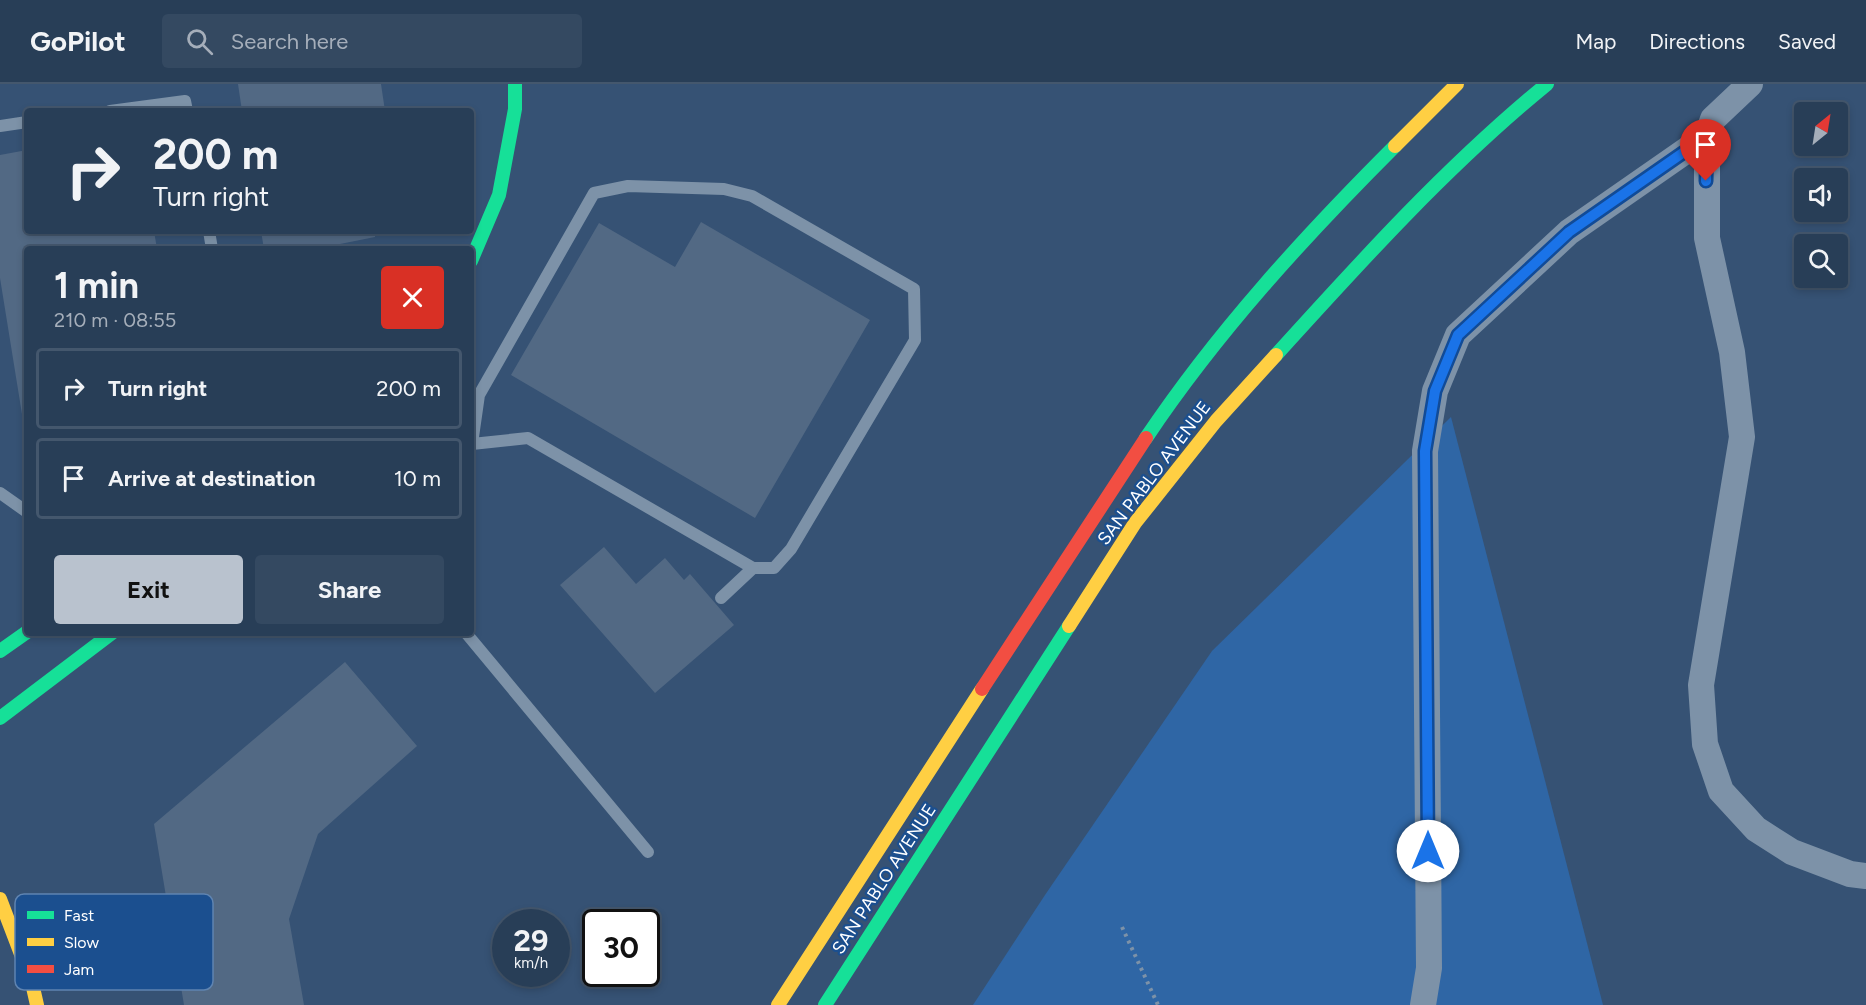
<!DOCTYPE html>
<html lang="en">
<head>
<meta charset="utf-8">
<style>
  :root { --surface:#283e57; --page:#344961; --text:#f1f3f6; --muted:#a5aeba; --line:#44576d; --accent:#b9c2ce }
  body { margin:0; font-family:Figtree,sans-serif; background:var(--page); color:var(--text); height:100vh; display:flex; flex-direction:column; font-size:22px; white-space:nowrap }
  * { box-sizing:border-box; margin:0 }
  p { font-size:20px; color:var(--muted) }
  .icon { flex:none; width:33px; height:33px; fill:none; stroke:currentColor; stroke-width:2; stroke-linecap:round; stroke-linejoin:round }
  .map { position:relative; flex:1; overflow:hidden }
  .details { position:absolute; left:24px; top:162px; width:450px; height:390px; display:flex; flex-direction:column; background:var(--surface); border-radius:6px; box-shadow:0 3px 9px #0003,0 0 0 2px var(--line) }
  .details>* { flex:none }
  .hud { position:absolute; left:24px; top:24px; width:450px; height:126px; border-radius:6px; box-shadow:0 3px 9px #0003,0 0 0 2px var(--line); background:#283e57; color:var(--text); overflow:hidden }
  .needle { width:39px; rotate:30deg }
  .buttons { position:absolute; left:1794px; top:18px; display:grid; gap:12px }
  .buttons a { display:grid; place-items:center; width:54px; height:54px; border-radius:6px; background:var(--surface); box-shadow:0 3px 9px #0003,0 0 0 2px var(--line); font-size:30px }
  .speed { position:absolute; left:492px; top:825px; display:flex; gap:12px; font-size:30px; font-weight:700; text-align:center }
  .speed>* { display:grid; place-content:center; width:78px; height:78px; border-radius:50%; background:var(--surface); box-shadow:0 3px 9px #0003,0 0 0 2px var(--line); line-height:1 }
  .speed small { font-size:15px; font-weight:400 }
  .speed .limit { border:3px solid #111; border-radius:9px; background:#fff; color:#111 }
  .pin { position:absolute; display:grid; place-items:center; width:51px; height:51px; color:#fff; margin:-62px -26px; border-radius:50% 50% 50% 0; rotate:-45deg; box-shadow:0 0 6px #0007 }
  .pin .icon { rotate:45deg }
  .me { position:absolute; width:66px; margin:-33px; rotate:0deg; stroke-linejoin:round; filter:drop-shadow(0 0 4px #0008) }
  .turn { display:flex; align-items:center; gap:21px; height:126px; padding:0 30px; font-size:27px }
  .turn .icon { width:78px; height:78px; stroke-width:2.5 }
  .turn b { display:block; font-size:42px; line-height:51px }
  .round { display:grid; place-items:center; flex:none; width:63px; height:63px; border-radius:6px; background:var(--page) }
  .head { display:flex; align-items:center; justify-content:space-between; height:102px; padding:0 30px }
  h1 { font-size:36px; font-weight:700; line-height:45px }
  .button { display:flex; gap:12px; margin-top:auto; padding:12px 30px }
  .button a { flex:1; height:69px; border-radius:6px; background:var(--accent); color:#111; font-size:24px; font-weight:700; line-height:69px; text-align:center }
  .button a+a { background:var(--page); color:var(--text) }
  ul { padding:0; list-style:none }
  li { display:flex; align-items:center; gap:18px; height:81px; margin:0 12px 9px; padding:0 18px; border:3px solid var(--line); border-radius:6px }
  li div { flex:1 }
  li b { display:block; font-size:22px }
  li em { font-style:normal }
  header { display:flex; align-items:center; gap:36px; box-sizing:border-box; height:84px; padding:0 30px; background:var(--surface); border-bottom:2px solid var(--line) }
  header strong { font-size:28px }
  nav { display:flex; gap:33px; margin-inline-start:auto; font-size:21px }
  .search { width:420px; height:54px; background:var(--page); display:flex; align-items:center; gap:15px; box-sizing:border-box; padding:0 21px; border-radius:6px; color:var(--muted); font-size:22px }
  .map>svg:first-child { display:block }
</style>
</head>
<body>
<header>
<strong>GoPilot</strong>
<div class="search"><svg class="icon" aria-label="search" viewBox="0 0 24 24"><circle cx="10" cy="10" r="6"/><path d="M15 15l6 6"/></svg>Search here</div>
<nav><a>Map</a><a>Directions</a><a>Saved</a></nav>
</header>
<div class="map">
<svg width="1866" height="921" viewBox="0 0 1866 921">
  <rect width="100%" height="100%" fill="#365274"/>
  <!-- green -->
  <polygon fill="#2f66a5" points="1451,333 1603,921 973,921 1045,811 1212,567"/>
  <!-- building -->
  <g fill="#526984">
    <polygon points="238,0 381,0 385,27 242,27"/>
    <polygon points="27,66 27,147 154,147 157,165 27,165 26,355 0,194 0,71"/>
    <polygon points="701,138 870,236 755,434 511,291 599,139 675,183"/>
    <polygon points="261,147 375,147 375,153 340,160 341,165 264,165"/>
    <polygon points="604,463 636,500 665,474 684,496 690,490 734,541 655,609 560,501"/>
    <polygon points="345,578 417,662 318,750 289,835 304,921 184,921 154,740"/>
  </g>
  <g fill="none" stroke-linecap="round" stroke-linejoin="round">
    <!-- path -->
    <polyline stroke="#7d92a8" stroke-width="4" stroke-dasharray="3 4.5" stroke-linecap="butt" points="1122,843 1158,921"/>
    <!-- lane -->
    <g stroke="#7d92a8" stroke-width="12">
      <polyline points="110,27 185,17 187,27"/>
      <polyline points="0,42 27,38"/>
      <polygon points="628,102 724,105 752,112 914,205 915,256 791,465 774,484 753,484 528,354 472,360 479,311 594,109"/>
      <polyline points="209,147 212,165"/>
      <polyline points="0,409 27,428"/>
      <polyline points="721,514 753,484"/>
      <polyline points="466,549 648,768"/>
    </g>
    <!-- street -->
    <g stroke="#7d92a8" stroke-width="26">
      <polyline points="1707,52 1707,154 1732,268 1742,353 1701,601 1705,660 1721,707 1756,745 1792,768 1850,790 1866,792"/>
      <polyline points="1423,921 1429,884 1425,367 1435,307 1458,251 1569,148 1707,52 1713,35 1750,0"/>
    </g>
    <!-- fast -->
    <g stroke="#16e098" stroke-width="14">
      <polyline points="471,177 499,111 515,25 515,0"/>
      <path d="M1276 271C1362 176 1448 81 1547 0"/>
      <path d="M1146 354C1217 248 1305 152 1395 62"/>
      <polyline points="0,567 27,548"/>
      <polyline points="0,634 112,549"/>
      <polyline points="825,921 1069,542"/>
    </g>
    <!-- slow -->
    <g stroke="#ffcf43" stroke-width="14">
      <polyline points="1395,62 1457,0"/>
      <polyline points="1069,542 1135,439 1216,337 1276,271"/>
      <polyline points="0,815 32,899 37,921"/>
      <polyline points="778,921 982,605"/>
    </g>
    <!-- jam -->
    <polyline stroke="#f24e42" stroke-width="14" points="982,605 1146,354"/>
  </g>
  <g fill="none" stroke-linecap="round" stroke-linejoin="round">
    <!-- route casing -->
    <g stroke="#114b97" stroke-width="15">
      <polyline id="route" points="1428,767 1425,367 1435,307 1458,251 1569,148 1707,52 1706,97"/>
    </g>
    <!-- route -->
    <use href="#route" stroke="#1a73e8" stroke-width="10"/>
  </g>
  <g text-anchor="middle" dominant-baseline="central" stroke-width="4.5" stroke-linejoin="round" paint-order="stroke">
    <!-- street labels -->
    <g font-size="18" fill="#fff" stroke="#1b4f8f">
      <text transform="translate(1154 389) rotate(-53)">SAN PABLO AVENUE</text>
      <text transform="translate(884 795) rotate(-57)">SAN PABLO AVENUE</text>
    </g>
  </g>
  <!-- legend -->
  <rect x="15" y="810" width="198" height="96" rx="9" fill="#1b4f8f" stroke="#5f84b1" stroke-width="1.5"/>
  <rect x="27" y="827" width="27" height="8" fill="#16e098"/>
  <rect x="27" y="854" width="27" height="8" fill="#ffcf43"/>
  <rect x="27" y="881" width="27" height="8" fill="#f24e42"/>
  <g font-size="16" fill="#fff">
    <text x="64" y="837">Fast</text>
    <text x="64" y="864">Slow</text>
    <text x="64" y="891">Jam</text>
  </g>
</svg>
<div class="buttons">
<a><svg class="needle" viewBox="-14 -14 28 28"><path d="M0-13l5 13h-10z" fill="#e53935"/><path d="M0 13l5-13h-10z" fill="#a5aeba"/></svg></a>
<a><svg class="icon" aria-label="sound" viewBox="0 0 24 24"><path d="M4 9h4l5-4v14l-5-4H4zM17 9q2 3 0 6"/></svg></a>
<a><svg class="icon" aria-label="search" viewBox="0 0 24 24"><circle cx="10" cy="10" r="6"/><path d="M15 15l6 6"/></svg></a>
</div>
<div class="speed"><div>29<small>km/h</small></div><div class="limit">30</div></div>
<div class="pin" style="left:1706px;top:97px;background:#d93025"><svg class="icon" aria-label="arrive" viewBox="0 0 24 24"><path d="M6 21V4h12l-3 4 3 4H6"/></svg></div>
<svg class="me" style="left:1428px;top:767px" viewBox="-20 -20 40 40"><circle r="19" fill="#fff"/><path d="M0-13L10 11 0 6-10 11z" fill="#1a73e8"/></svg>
<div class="hud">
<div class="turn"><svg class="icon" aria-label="right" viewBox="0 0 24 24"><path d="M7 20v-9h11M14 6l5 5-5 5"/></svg><div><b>200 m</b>Turn right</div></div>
</div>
<section class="details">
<div class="head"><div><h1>1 min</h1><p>210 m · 08:55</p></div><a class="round" style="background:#d93025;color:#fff"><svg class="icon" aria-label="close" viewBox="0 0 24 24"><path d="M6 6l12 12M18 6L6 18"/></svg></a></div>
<ul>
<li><svg class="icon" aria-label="right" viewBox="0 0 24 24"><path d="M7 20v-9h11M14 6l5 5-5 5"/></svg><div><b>Turn right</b></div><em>200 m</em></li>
<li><svg class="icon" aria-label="arrive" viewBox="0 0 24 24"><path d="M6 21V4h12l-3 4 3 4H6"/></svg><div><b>Arrive at destination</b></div><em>10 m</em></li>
</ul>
<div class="button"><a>Exit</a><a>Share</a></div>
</section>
</div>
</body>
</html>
